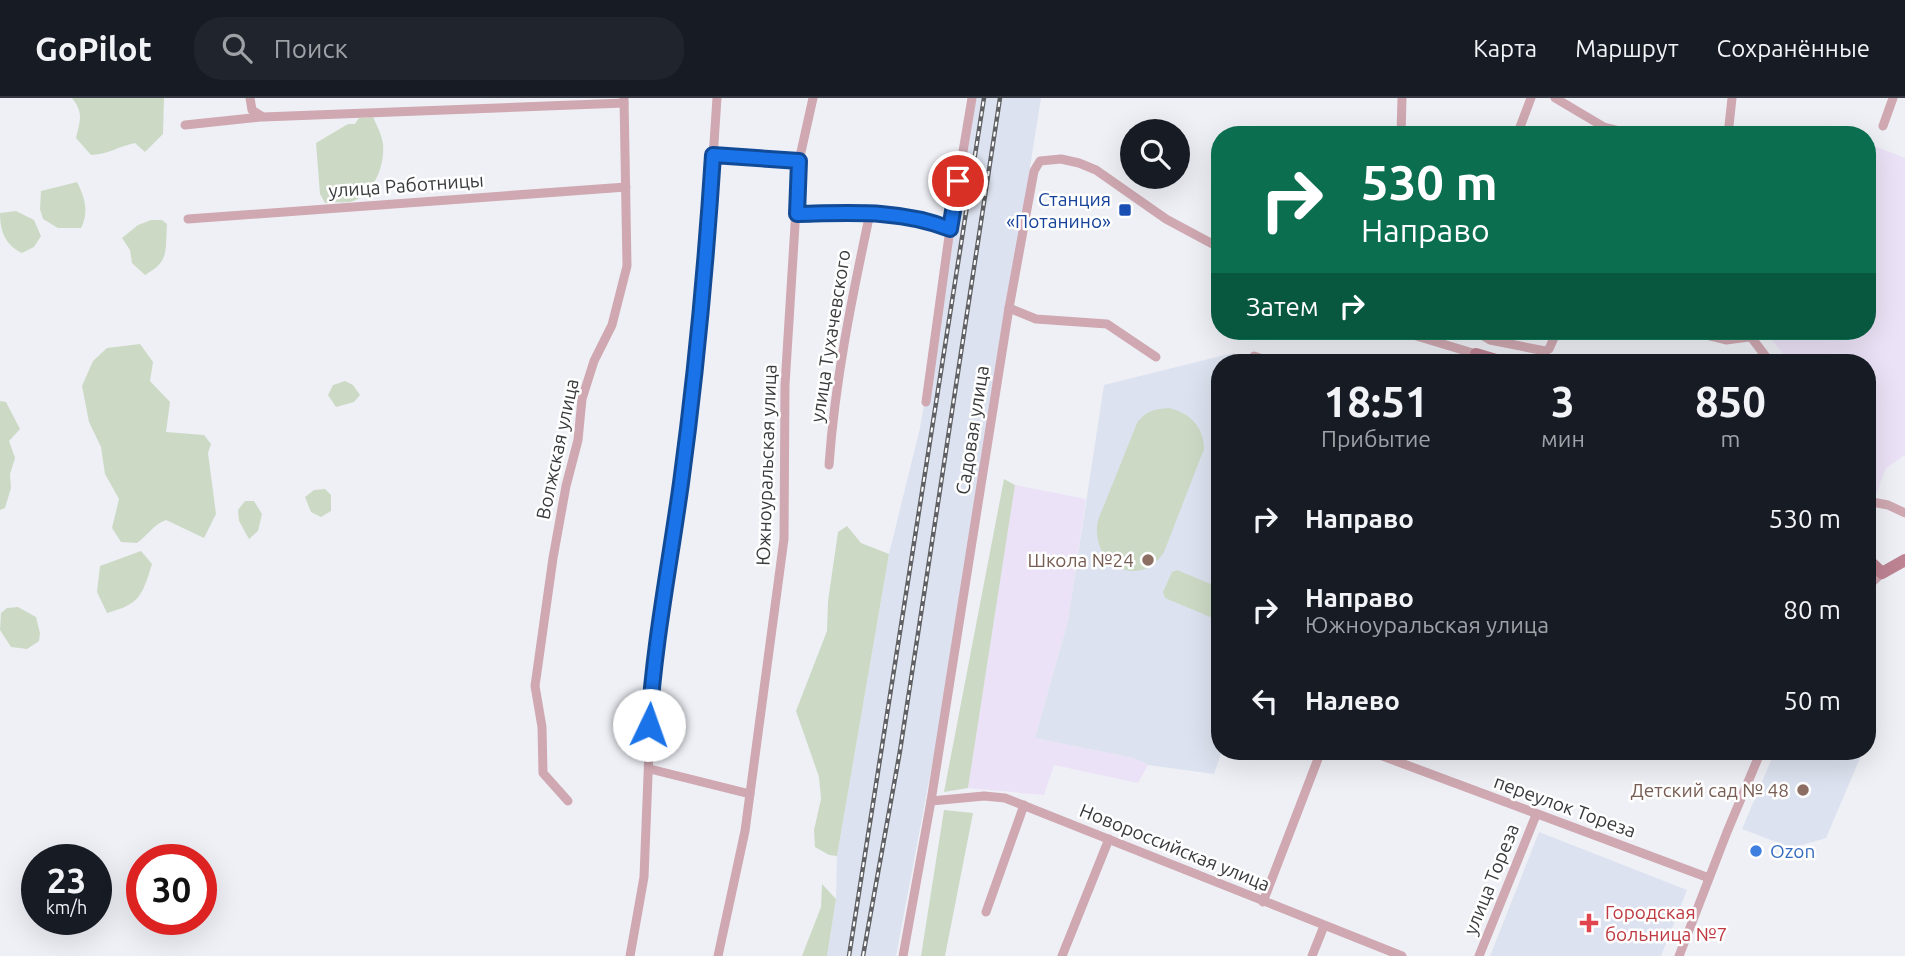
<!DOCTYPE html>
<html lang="ru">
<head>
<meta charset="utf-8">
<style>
  :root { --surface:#171b24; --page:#20242c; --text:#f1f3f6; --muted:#9ea1a6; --line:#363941 }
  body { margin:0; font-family:Ubuntu,sans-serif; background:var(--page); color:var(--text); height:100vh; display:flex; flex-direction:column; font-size:26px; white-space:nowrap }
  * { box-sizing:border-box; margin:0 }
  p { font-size:23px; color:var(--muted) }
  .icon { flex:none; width:38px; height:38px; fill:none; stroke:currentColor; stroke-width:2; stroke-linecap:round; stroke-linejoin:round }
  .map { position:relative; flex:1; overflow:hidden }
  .panel { position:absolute; left:1211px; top:256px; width:665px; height:406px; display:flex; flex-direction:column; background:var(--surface); border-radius:28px; box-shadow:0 7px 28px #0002 }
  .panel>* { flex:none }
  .hud { position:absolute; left:1211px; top:28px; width:665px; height:214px; border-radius:28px; box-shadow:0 7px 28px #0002; background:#0b6e4f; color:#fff; overflow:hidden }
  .buttons { position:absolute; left:1120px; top:21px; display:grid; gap:14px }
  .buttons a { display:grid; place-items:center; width:70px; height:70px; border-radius:50%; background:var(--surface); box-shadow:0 7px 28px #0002; font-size:35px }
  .speed { position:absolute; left:21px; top:746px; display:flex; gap:14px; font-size:35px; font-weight:700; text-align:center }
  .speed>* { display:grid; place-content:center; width:91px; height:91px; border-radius:50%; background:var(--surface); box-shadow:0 7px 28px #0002; line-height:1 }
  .speed small { font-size:18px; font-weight:400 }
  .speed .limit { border:10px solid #d22; background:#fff; color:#111 }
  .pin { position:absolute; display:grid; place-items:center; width:60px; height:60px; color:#fff; margin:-30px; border:4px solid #fff; border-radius:50%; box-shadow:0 2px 7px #0007 }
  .me { position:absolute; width:77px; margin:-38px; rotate:3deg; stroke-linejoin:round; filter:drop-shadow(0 0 5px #0008) }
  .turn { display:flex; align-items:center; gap:24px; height:147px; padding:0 35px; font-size:32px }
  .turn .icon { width:91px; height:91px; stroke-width:2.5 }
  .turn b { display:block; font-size:49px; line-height:60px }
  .then { display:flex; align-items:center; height:66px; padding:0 35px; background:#0003; gap:14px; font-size:26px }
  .eta { display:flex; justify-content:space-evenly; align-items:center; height:119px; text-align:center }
  .eta b { font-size:42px; font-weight:700; line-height:49px }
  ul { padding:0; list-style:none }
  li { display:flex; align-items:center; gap:21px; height:91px; padding:0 35px }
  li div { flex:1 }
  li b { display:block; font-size:26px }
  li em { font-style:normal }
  header { display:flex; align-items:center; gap:42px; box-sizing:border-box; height:98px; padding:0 35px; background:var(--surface); border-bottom:2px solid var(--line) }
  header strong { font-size:33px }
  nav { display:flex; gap:38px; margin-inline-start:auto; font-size:24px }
  .search { width:490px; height:63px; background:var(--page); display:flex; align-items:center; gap:18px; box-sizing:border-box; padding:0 24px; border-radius:28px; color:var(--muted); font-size:26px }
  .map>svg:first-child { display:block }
</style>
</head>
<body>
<header>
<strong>GoPilot</strong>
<div class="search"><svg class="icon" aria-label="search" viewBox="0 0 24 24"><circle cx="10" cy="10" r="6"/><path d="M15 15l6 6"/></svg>Поиск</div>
<nav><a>Карта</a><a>Маршрут</a><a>Сохранённые</a></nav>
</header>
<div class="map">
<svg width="1905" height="858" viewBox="0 0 1905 858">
  <rect width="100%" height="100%" fill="#eef0f6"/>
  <!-- industrial -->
  <g fill="#ece2f7">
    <polygon points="1867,45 1905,60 1905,357 1885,371 1877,395 1867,391 1867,264 1803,264 1785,258 1771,241 1768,233 1867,233"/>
    <polygon points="1015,387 1086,401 1068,523 1035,640 1134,660 1148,667 1138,685 1054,667 1044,697 968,690"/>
  </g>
  <!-- built -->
  <g fill="#dce2ef">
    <polygon points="975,0 1041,0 949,577 896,858 827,858 836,801 837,758 889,456 920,330"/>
    <polygon points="1233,255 1255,264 1220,264 1220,586 1215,599 1220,602 1220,653 1222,653 1214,676 1148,667 1134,660 1035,640 1068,523 1104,287"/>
    <polygon points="1775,653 1863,653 1826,740 1792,750 1742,731"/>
    <polygon points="1539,734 1687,792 1661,858 1490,858"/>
  </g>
  <!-- green -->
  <g fill="#ccdac5">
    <path d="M72 0H164L163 36 145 54 135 45C119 48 107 57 91 57L76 40C80 23 84 15 72 0Z"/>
    <path d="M373 19C377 28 382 37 383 46 385 67 374 96 353 103 345 106 334 103 325 105L320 96 316 45 348 26H355L359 20Z"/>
    <path d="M77 84C85 100 89 114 81 130H58L43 121 40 111 41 93Z"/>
    <path d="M16 113 34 122 41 138 34 149 22 155C5 147 0 133 0 115Z"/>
    <path d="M151 122H162L167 126C165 153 170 163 145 177L132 165 130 152 122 140 138 127Z"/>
    <path d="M140 246 153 264 150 283 170 304 166 334 204 337 211 346 208 355 216 416 204 440 166 422C153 427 148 437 137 445L121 444 112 430 119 401 105 376 101 349 89 324 82 288 93 263 107 250Z"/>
    <polygon points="345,283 353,287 360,297 354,304 336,309 328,297 333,287"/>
    <polygon points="0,303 6,304 20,331 9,343 15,360 10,376 11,390 5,410 0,412"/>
    <path d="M1169 310C1190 315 1204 329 1204 351L1164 454C1143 490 1095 471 1097 430 1097 420 1104 409 1107 400 1117 375 1127 350 1137 325 1146 313 1154 311 1169 310Z"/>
    <polygon points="1004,381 1015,387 968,690 944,694"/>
    <polygon points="325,391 331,397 331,413 321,419 311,414 305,399 314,392"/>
    <polygon points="245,403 254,403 262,416 258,433 249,441 239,423 238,412"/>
    <polygon points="847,428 861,445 889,456 837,758 829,757 815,749 814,732 821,701 819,679 796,613 827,533 828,503 838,434"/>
    <path d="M141 453 152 466C142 498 140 506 107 515L97 494 100 468Z"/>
    <polygon points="1177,472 1220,490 1220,523 1165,500 1163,494 1172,474"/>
    <polygon points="18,509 36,519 40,535 39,543 27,551 11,549 0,532 1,515 7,510"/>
    <polygon points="944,712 973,715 945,858 921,858"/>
    <polygon points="822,786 836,801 827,858 802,858 821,809"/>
  </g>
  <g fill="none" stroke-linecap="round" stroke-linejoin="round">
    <!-- street -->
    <g stroke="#cfa8b1" stroke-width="9">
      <polyline points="250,0 252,12 263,19 624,5"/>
      <polyline points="1555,0 1604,29 1636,37"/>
      <polyline points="185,27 261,19"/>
      <polyline points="1883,28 1893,0"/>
      <polyline points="1401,37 1402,0"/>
      <polyline points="1517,37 1531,0"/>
      <polyline points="1728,37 1732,0"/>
      <polyline points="713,57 799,63"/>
      <path d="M797 116C849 115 901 111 950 131"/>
      <polyline points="188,121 626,89"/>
      <polyline points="1009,210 1036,221 1107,226 1156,259"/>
      <polyline points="1400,233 1476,256 1473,264"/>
      <polyline points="1475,233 1490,242 1545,253 1549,251 1557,233"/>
      <polyline points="1689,233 1726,242 1749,239"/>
      <polyline points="1748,235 1770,264"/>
      <polyline points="1254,258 1271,264"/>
      <polyline points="926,304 950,131 972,0"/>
      <path d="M829 367C835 282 852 199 870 115"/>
      <polyline points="1867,403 1888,407 1905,415"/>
      <polyline points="1867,489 1882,475"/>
      <polyline points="1369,653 1709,780"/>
      <polyline points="650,671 750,696"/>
      <polyline points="568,703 543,675 542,629 535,588 553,460 566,388 578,342 582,301 594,263 612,227 627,168 624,0"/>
      <polyline points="931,703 984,698 1005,700 1402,858"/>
      <polyline points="1263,804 1321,653"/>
      <polyline points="986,814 1024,707"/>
      <polyline points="630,858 644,779 652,577 681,386 704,195 717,0"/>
      <polyline points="718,858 745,733 784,441 785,287 799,63 813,0"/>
      <polyline points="903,858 931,703 1009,210 1034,73 1040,63 1061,61 1079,65 1096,72 1166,121 1220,150"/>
      <polyline points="1062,858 1109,741"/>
      <polyline points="1312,858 1324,828"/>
      <polyline points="1479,858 1536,717"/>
      <polyline points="1679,858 1727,734 1761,653"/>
    </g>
    <!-- secondary -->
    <g stroke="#bd8393" stroke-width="12">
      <polyline points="1476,256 1503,264"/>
      <polyline points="1867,461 1882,475 1905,462"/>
    </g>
    <!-- rail casing -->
    <g stroke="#606164" stroke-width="4.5">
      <g id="rail">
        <polyline points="849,858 984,0"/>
        <polyline points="863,858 900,653 1000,0"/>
      </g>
    </g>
    <!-- rail -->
    <use href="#rail" stroke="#fff" stroke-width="2" stroke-dasharray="5" stroke-linecap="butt"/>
  </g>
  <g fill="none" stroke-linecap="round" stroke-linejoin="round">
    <!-- route casing -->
    <g stroke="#114b97" stroke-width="18">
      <path id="route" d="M649 627C654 545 670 465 681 385 696 275 706 166 713 57L799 63 797 116C849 115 901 111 950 131L958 83"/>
    </g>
    <!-- route -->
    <use href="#route" stroke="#1a73e8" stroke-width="12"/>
  </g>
  <!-- markers -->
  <rect fill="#1a4fb4" stroke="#fff" stroke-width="2.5" x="1118" y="105" width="14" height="14" rx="3.5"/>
  <g fill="#8d6e63" stroke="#fff" stroke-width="2.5">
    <circle cx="1148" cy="462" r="7"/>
    <circle cx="1803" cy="692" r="7"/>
  </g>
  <circle fill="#3f7fe0" stroke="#fff" stroke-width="2.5" cx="1756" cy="753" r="7"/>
  <path fill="#e0444e" stroke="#fff" stroke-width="2.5" d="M1585.5 814.5h7v7h7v7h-7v7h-7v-7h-7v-7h7z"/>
  <g text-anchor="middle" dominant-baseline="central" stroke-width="5" stroke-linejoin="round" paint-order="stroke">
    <!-- street labels -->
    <g font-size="19" fill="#393a3c" stroke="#fff">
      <text transform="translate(406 87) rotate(-4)">улица Работницы</text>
      <text transform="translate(830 238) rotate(-81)">улица Тухачевского</text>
      <text transform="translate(972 332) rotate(-81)">Садовая улица</text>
      <text transform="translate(557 351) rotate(-78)">Волжская улица</text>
      <text transform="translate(766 367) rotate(-88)">Южноуральская улица</text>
      <text transform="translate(1565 708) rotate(20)">переулок Тореза</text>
      <text transform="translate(1175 749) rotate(22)">Новороссийская улица</text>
      <text transform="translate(1491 781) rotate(-68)">улица Тореза</text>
    </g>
    <!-- transit labels -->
    <g font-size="19" fill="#164399" stroke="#fff" text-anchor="end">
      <text x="1111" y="101">Станция<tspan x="1111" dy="22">«Потанино»</tspan></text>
    </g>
    <!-- education labels -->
    <g font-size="19" fill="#785e54" stroke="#fff" text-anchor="end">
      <text x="1134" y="462">Школа №24</text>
      <text x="1789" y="692">Детский сад № 48</text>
    </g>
    <!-- shop labels -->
    <g font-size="19" fill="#366cbe" stroke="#fff" text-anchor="start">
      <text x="1770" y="753">Ozon</text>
    </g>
    <!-- health labels -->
    <g font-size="19" fill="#be3a42" stroke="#fff" text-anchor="start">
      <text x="1605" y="814">Городская<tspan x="1605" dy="22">больница №7</tspan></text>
    </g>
  </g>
</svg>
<div class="buttons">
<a><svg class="icon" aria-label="search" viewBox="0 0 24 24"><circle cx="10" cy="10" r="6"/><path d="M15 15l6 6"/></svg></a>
</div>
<div class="speed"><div>23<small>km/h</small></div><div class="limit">30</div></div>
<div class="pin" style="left:958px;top:83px;background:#d93025"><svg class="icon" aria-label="arrive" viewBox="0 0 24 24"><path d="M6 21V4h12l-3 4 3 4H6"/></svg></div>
<svg class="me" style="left:649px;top:627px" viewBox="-20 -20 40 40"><circle r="19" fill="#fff"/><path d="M0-13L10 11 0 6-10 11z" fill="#1a73e8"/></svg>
<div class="hud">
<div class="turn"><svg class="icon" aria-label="right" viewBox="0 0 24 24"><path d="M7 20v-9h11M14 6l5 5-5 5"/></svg><div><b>530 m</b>Направо</div></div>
<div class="then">Затем<svg class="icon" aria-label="right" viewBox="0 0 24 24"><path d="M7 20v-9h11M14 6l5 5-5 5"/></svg></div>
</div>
<section class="panel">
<div class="eta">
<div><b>18:51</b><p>Прибытие</p></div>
<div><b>3</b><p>мин</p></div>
<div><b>850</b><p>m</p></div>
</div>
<ul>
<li><svg class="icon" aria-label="right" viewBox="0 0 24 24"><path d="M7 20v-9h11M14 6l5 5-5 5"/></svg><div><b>Направо</b></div><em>530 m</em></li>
<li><svg class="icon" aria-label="right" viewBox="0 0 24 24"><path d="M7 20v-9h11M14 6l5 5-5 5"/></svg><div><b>Направо</b><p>Южноуральская улица</p></div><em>80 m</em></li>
<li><svg class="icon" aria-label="left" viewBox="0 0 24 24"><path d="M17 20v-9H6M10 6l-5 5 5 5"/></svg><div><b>Налево</b></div><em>50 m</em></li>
</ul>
</section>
</div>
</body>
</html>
